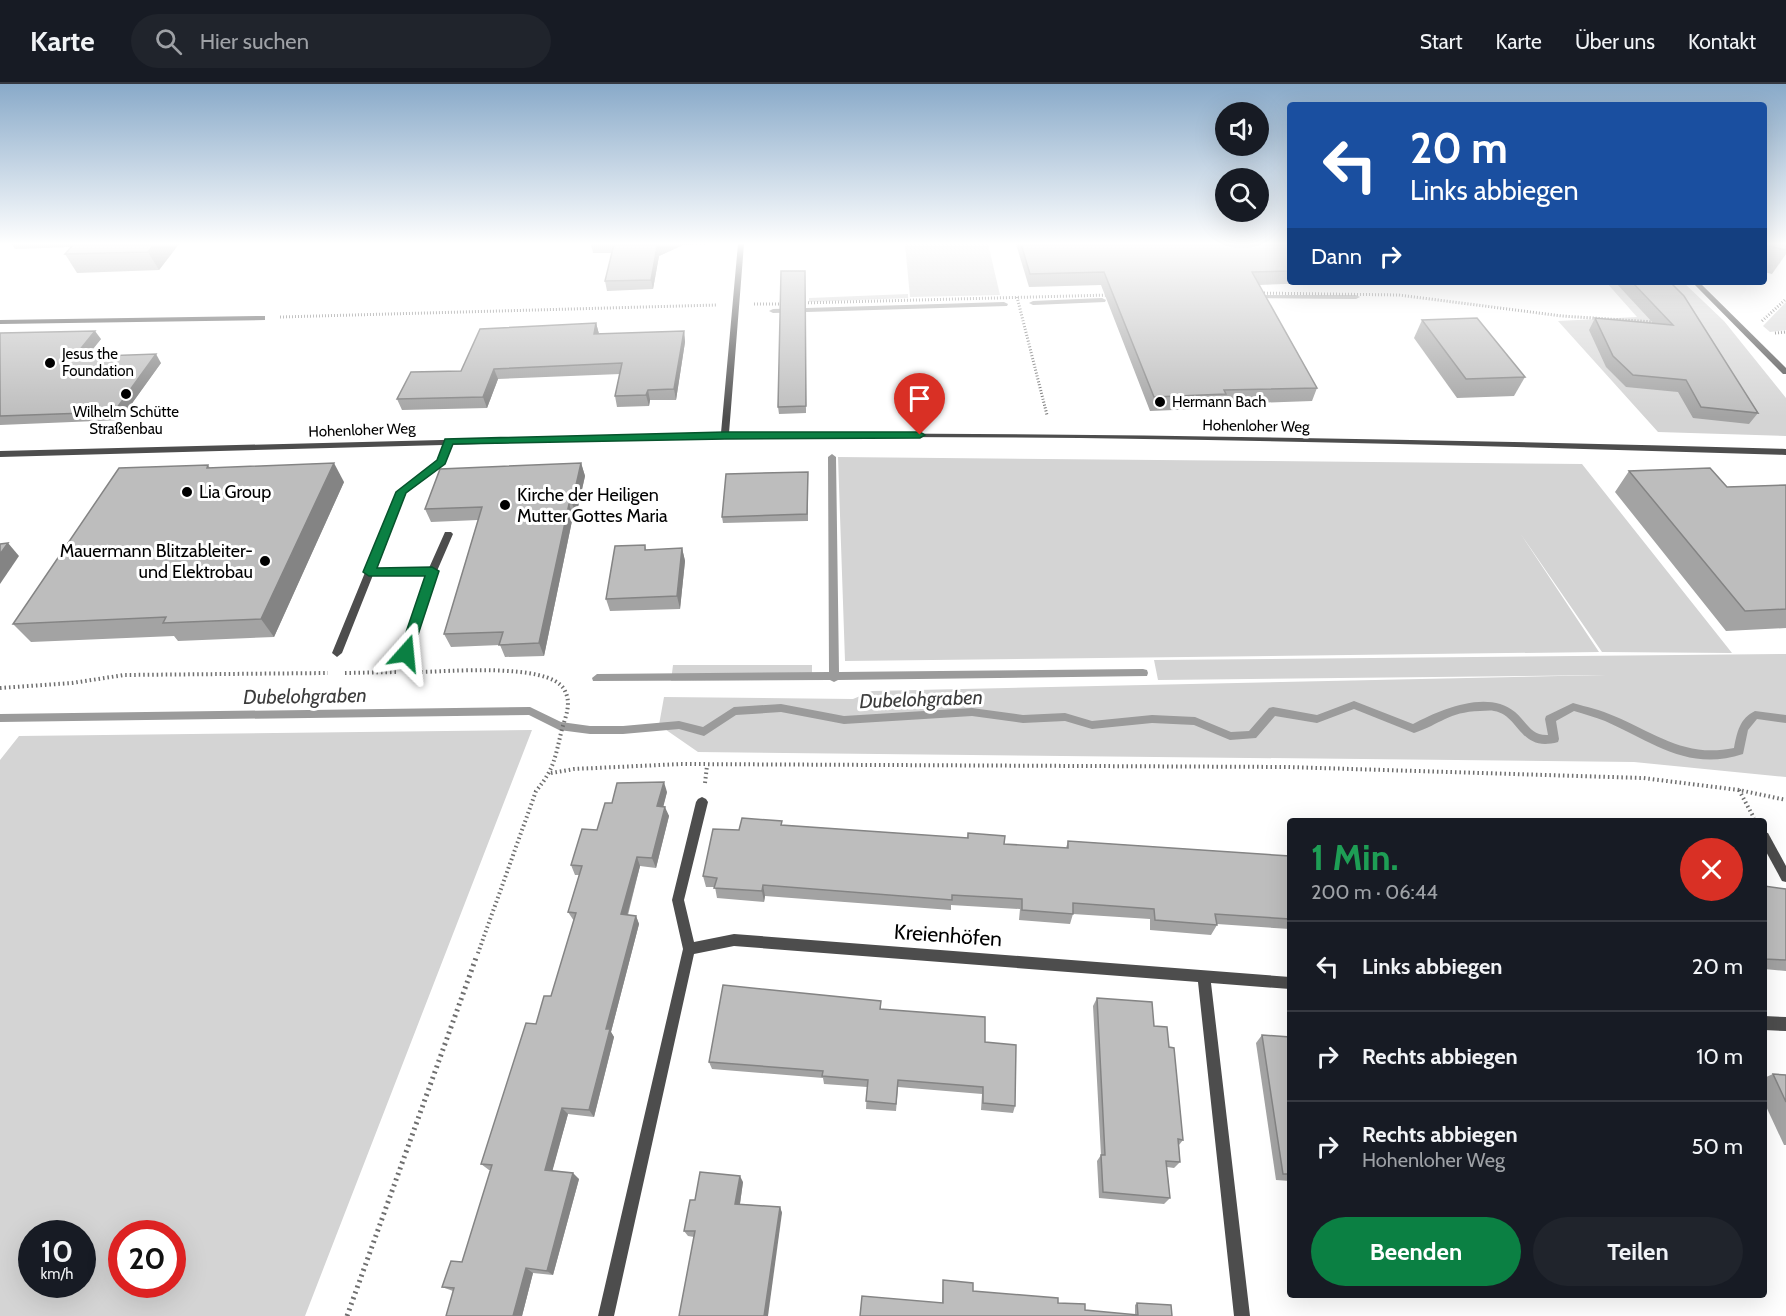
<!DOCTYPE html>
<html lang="de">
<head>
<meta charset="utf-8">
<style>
  :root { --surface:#171b24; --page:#20242c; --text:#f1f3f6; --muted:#9ea1a6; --line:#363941; --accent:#0b8043 }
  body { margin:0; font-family:Cabin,sans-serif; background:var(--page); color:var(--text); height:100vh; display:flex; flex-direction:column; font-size:22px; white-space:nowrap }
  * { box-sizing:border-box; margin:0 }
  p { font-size:20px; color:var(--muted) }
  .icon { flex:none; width:33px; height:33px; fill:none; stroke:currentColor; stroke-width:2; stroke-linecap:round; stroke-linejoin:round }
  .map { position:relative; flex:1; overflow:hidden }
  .sheet { position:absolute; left:1287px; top:734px; width:480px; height:480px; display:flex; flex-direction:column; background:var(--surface); border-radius:6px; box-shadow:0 6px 24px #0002 }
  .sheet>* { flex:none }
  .guide { position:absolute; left:1287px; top:18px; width:480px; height:183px; border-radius:6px; box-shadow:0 6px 24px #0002; background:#1a4fa0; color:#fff; overflow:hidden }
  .buttons { position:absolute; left:1215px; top:18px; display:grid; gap:12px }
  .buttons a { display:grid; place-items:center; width:54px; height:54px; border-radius:50%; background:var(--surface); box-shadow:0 6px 24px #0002; font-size:30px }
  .speed { position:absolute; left:18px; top:1136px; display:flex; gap:12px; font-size:30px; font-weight:700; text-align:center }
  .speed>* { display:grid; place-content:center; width:78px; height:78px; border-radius:50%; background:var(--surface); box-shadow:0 6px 24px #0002; line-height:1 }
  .speed small { font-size:15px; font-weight:400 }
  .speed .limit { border:9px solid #d22; background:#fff; color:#111 }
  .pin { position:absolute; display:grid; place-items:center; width:51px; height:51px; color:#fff; margin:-62px -26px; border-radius:50% 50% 50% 0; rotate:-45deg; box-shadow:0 0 6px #0007 }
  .pin .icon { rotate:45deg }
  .me { position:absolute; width:66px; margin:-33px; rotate:18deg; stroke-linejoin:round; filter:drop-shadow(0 0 4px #0008) }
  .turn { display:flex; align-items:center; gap:21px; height:126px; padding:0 24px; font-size:27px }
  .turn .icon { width:78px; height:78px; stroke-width:2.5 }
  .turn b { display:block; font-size:42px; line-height:51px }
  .then { display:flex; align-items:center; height:57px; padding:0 24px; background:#0003; gap:12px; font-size:22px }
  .round { display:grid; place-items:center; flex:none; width:63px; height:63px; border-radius:32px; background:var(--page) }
  .overview { display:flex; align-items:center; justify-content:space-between; height:102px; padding:0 24px }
  h1 { font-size:36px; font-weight:700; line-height:45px; color:#1e9e55 }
  .button { display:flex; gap:12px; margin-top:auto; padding:12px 24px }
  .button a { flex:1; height:69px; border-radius:36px; background:var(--accent); color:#fff; font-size:24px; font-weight:700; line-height:69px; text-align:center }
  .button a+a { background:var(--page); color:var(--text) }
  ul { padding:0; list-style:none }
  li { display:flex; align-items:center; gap:18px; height:90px; padding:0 24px; border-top:2px solid var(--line) }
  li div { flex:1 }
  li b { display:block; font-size:22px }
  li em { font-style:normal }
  header { display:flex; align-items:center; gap:36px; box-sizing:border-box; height:84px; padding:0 30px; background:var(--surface); border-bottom:2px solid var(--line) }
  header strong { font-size:28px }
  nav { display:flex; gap:33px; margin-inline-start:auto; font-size:21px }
  .search { width:420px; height:54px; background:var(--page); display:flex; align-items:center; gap:15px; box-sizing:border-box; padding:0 21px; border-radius:33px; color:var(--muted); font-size:22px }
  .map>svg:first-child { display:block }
</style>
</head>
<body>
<header>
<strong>Karte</strong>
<div class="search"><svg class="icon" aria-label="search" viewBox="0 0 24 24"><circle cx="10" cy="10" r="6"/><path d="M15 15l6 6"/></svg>Hier suchen</div>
<nav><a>Start</a><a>Karte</a><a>Über uns</a><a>Kontakt</a></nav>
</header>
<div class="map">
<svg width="1786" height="1232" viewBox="0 0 1786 1232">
  <rect width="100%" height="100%" fill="#fff"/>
  <!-- green -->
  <g fill="#d4d4d4" fill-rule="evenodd">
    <polygon points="905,160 988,160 1000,211 910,213"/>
    <polygon points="1606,198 1683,198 1724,237 1786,314 1786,352 1658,348 1558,237 1637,233"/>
    <polygon points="908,210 908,214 809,218 809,214"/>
    <polygon points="1786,218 1786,246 1770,248 1763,242"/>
    <polygon points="838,373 1582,380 1732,569 1602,568 1520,449 1599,568 845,577"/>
    <polygon points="1786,570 1786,693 1634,678 698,668 659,641 664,613 853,615 872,607 1606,591 1158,596 1154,576"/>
    <polygon points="673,581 812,581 812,596 671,597"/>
    <path d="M532 646 305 1232H0V676L19 652ZM32 1149H82V1200H32ZM122 1149H172V1200H122Z"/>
  </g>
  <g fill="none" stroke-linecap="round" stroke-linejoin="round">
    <!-- stream -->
    <g fill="#9b9b9b" fill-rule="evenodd">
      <polygon points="1252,211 1356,211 1360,213 1356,215 1250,214 1248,213"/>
      <polygon points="1102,214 1106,216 1105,218 1033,221 1029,219 1033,217"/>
      <polygon points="1004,218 1008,220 1007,222 773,229 769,227 773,225"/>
      <polygon points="832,370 836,373 839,588 1143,585 1147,586 1148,589 1147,592 838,596 834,598 830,596 593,597 592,594 597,590 829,588 828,373"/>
      <path d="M1354 617 1413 640C1440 626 1487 605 1515 628 1526 637 1531 652 1548 651L1545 635 1546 632 1573 619C1587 623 1601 626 1614 632 1657 650 1685 674 1734 664 1737 648 1740 634 1755 627L1786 631V639L1757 635 1748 646 1743 670C1688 688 1653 658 1605 637 1595 633 1584 630 1574 627L1556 637 1559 655 1558 658C1519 669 1520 631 1494 627 1490 626 1485 627 1480 627 1448 628 1441 640 1414 649L1354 625 1317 639 1275 632 1256 654 1230 656 1194 641 1152 639 1092 645 1065 637 1023 639 972 632 844 640 781 628 736 631 704 652 679 645 623 650H590L559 646 529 631 0 638V630L530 623 561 638 590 642H623L679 637 703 643 734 623 781 620 844 632 972 624 1023 631 1065 629 1092 637 1152 631 1195 633 1231 648 1249 647 1269 624 1273 623 1317 631Z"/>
    </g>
    <!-- path-far2 -->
    <g stroke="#6f6f6f" stroke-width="3" stroke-dasharray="1 2" stroke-linecap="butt">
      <polyline points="1258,209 1399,211 1562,232 1654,238"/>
      <polyline points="1017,213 1047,331"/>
      <polyline points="802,219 1110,211"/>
      <polyline points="754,220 783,220"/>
      <polyline points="280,233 717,221"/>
      <polyline points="1762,237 1786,215"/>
      <polyline points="1775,249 1786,248"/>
    </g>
    <!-- path-far1 -->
    <g stroke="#6f6f6f" stroke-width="4" stroke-dasharray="1.5 3" stroke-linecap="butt">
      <path d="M417 588C447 588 547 578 564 605 572 619 566 631 562 645 555 673 555 684 536 707L477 872"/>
      <polyline points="345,589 397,588"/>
      <polyline points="0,604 72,599 124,591 328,589"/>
      <polyline points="551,689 574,685 681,680 1287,683 1643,694 1739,706 1786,716"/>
      <polyline points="705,699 707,682"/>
      <polyline points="1739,706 1754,734"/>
    </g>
    <!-- path -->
    <polyline stroke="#6f6f6f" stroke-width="5" stroke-dasharray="2 4" stroke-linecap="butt" points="347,1232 477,871"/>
    <!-- minor -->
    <g fill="#4d4d4d" fill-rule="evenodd">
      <path d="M738 160H744L729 349C1082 349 1434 355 1786 365V371C1433 360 1080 350 727 354 635 354 543 358 452 361L444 380 406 409 376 485 429 484 445 448H451L453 450 437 487 411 569 406 573 401 569 426 490 373 491 342 569 337 573 332 569 398 408 437 377 443 361 0 373V367L721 349Z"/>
      <polygon points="1692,198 1699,198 1786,284 1786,290 1783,290"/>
      <polygon points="262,232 265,232 265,236 0,240 0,236"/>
      <polygon points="702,713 706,715 708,718 684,816 694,858 734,850 1290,893 1290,905 1211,899 1250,1232 1234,1232 1198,898 734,862 694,870 614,1232 598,1232 683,865 672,816 696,718 698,715"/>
      <polygon points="1764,748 1768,749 1786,782 1786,798 1782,797 1764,764"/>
      <polygon points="1764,932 1786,933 1786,947 1764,946"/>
    </g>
  </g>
  <!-- wall -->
  <g fill="#a3a3a3">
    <polygon points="12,160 179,160 159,186 77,189 65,170 71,163 15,165"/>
    <polygon points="591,160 710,160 683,161 659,172 653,205 607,207 605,197 612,169 593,169"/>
    <polygon points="1016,160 1290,160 1290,198 1342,198 1259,201 1317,304 1312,317 1223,320 1222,324 1150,327 1101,201 1029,203"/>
    <polygon points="1764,160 1786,160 1786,170 1772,190 1764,188"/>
    <polygon points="805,187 806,329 779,330 778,323"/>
    <polygon points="1615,198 1670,198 1758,329 1749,340 1693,334 1678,308 1626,303 1606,283 1589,246 1595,234 1653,239"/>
    <polygon points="1422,236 1525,293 1514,312 1457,314 1414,254"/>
    <polygon points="596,239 599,250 684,247 685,258 676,316 650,316 649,322 617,323 615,312 620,290 498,295 487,324 402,326 397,315 461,287"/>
    <polygon points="0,249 101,255 87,272 161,279 120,336 0,341"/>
    <polygon points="581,379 585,392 576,432 573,432 544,572 505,573 500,561 451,563 444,550 478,436 431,438 425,425"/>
    <polygon points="208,381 210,384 344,398 274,553 178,557 174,552 31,558 13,540"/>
    <polygon points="1629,387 1727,403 1786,401 1786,544 1726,547 1615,408"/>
    <polygon points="808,395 808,437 723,439 722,433"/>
    <polygon points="645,461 646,466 682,464 685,477 680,525 610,527 606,515"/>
    <polygon points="667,708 663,722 669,732 656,784 640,782 628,831 636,832 639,840 611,948 614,953 594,1033 568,1030 552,1087 579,1095 553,1191 533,1189 522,1232 446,1232 453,1207 442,1203 462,1178 491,1086 489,1086 481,1080 536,940 551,912 574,837 568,828 579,791 575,791 571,781 597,746 612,719"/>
    <polygon points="782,741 967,754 968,749 1004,760 1066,764 1068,757 1290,772 1290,845 1217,840 1217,841 1211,851 1150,846 1150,835 1073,830 1070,840 1019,836 1020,825 951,821 951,826 765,812 764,818 717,814 715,803 706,803 703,792 739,746"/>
    <polygon points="1764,802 1786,805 1786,887 1764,885"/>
    <polygon points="1097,914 1154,942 1169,963 1183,1056 1179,1061 1180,1078 1174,1084 1167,1083 1170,1114 1164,1120 1099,1114 1097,1077 1101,1071 1093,922"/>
    <polygon points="881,917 881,925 985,958 1015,1022 1013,1029 981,1026 982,1010 898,1003 896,1027 866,1025 867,1003 824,1000 823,994 712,985 709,978"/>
    <polygon points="1262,951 1290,953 1290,1097 1276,1096 1256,959"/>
    <polygon points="1773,990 1786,991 1786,1061 1784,1061 1764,1018 1764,994"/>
    <polygon points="743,1098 740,1120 780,1123 782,1129 694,1153 688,1152 684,1147 695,1116"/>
    <polygon points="943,1196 973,1207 1058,1219 1085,1226 1135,1231 1135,1221 1137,1219 1172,1232 860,1232 942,1219"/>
  </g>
  <!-- shaded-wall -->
  <g fill="#848484">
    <polygon points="154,160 179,160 159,186 148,168"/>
    <polygon points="664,160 683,160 683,161 659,172 653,205 651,196 657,163"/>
    <polygon points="596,239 599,250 594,250"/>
    <polygon points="95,247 101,255 80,281 74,273"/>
    <polygon points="684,247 685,258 676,316 674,305"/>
    <polygon points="156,270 161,279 120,336 114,328"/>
    <polygon points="494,285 498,295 487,324 483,313"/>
    <polygon points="648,306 650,316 649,322 646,311"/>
    <polygon points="334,379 344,398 274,553 261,535"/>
    <polygon points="581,379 585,392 576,432 572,419"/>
    <polygon points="569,420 573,432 544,572 539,559"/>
    <polygon points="8,459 19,472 0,500 0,468"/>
    <polygon points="682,464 685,477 680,525 677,512"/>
    <polygon points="664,698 667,708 661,732 657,722"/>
    <polygon points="665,723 669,732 656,784 652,774"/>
    <polygon points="637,773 640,782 625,839 621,830"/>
    <polygon points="763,801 765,812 764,818 762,807"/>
    <polygon points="636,832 639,840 611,948 614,953 594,1033 589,1026 606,945"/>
    <polygon points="562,1024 568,1030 551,1092 545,1086"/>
    <polygon points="573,1089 579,1095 553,1191 547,1187"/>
    <polygon points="740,1092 743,1098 739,1126 735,1120"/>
    <polygon points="780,1123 782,1129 768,1232 764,1232"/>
    <polygon points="526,1184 533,1189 522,1232 513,1232"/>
  </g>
  <!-- building -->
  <g fill="#bdbdbd" stroke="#848484" stroke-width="1.5">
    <polygon points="74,160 154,160 148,168 65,170"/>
    <polygon points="614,160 664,160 657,163 651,196 605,197"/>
    <polygon points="1021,160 1290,160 1290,187 1252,188 1317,304 1224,306 1226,310 1154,313 1104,188 1030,190"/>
    <polygon points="1764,160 1786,160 1786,166 1764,161"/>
    <polygon points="781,187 805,187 806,322 778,323"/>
    <polygon points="1632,198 1670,198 1684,212 1758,329 1701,323 1686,296 1633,291 1613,272 1595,234 1673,241"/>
    <polygon points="1477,234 1525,293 1466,295 1422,236"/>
    <polygon points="596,239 594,250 684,247 674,305 648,306 646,311 615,312 622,279 494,285 483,313 397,315 411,288 461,287 480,245"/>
    <polygon points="95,247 74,273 156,270 114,328 0,332 0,249"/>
    <polygon points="334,379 261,535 163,539 166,533 13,540 119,384 208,381 207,384"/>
    <polygon points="581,379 572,419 569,420 539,559 499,561 503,548 444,550 482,423 425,425 440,385"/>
    <polygon points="1710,384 1727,403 1786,401 1786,525 1745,527 1629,387"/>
    <polygon points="808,388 807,430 722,433 726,390"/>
    <polygon points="8,459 0,470 0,460"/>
    <polygon points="645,461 645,466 682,464 677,512 606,515 615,462"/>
    <polygon points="664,698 657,722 665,723 652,774 637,773 621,830 636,832 606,945 610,945 589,1026 562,1024 545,1086 573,1089 547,1187 526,1184 513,1232 446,1232 454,1204 442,1203 451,1177 462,1178 492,1081 481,1080 526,939 536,940 544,912 551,912 576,829 568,828 582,782 571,781 582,745 597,746 605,719 612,719 617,699"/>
    <polygon points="742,734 782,737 781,741 968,754 968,749 1005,752 1004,760 1068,764 1068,757 1290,772 1290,835 1215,830 1217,841 1155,836 1154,825 1073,819 1073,830 1022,826 1022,815 952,811 952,816 763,801 762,807 714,804 717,794 703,792 713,745 739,746"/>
    <polygon points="1764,802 1786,805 1786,876 1764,875"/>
    <polygon points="723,901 881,917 880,925 985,933 985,958 1016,961 1015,1022 983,1019 983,1003 898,996 896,1020 866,1017 868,996 822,992 823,987 709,978"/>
    <polygon points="1097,914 1152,918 1154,942 1167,943 1169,963 1174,964 1183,1056 1178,1055 1180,1078 1166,1077 1170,1114 1103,1108 1101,1071 1105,1071"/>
    <polygon points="1262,951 1290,953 1290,1090 1283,1090"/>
    <polygon points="1773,990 1786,991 1786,1018"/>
    <polygon points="700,1088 740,1092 735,1120 780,1123 764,1232 679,1232 695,1147 684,1147 690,1116 695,1116"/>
    <polygon points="943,1196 973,1199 973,1207 1058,1214 1058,1219 1085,1220 1085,1226 1138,1231 1137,1219 1171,1221 1172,1232 860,1232 862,1212 943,1219"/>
  </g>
  <!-- sky -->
  <linearGradient id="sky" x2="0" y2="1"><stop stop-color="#89aac9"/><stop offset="0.48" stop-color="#fff"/><stop offset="1" stop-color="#fff" stop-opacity="0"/></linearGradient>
  <rect width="1786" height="333" fill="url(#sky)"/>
  <!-- route -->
  <polygon fill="#0b8043" stroke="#07532c" stroke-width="1.5" points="725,348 920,348 925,351 920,354 725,355 453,360 445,380 406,409 377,484 432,483 439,487 412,569 411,573 401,573 399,569 425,492 369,492 363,488 396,408 437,376 445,355"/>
  <!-- markers -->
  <g fill="#000" stroke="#fff" stroke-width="2">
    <circle cx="50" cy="279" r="6"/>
    <circle cx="126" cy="310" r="6"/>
    <circle cx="1160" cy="318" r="6"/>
    <circle cx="187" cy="408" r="6"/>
    <circle cx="505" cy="421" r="6"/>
    <circle cx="265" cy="477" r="6"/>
  </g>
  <g text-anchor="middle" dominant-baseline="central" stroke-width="6" stroke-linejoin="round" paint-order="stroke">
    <!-- far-poi labels -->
    <g font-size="15" fill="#000" stroke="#fff" text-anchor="start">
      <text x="62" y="270">Jesus the<tspan x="62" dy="17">Foundation</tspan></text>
      <text x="1172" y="318">Hermann Bach</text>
      <text x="126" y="328" text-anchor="middle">Wilhelm Schütte<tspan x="126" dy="17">Straßenbau</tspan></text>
    </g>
    <!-- far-street labels -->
    <g font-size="15" fill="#000" stroke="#fff">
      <text transform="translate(1256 342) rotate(1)">Hohenloher Weg</text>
      <text transform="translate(362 346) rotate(-2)">Hohenloher Weg</text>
    </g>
    <!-- poi labels -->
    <g font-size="18" fill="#000" stroke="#fff" text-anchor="start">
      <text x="199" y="408">Lia Group</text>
      <text x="517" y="411">Kirche der Heiligen<tspan x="517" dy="21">Mutter Gottes Maria</tspan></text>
      <text x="253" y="467" text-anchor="end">Mauermann Blitzableiter-<tspan x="253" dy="21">und Elektrobau</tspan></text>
    </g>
    <!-- water labels -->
    <g font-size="20" font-style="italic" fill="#3c3c3c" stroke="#fff">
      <text transform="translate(305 612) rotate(-1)">Dubelohgraben</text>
      <text transform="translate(921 615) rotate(-2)">Dubelohgraben</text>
    </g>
    <!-- near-street labels -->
    <g font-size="21" fill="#000" stroke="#fff">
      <text transform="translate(948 851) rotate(4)">Kreienhöfen</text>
    </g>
  </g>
</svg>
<div class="buttons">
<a><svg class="icon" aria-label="sound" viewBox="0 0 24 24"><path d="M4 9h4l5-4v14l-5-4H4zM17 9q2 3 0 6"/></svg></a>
<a><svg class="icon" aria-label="search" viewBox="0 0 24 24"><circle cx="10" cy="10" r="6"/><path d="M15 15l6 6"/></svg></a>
</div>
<div class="speed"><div>10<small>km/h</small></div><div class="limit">20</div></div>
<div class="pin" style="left:920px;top:351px;background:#d93025"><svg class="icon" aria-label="arrive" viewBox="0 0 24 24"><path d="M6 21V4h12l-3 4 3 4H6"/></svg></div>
<svg class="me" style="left:406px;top:569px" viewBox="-20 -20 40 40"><path d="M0-17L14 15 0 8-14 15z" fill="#0b8043" stroke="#fff" stroke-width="4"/></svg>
<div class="guide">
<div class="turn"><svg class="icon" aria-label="left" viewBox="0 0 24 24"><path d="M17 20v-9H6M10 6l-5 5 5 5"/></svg><div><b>20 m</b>Links abbiegen</div></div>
<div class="then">Dann<svg class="icon" aria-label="right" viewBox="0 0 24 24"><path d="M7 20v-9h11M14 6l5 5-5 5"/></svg></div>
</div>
<section class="sheet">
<div class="overview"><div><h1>1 Min.</h1><p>200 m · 06:44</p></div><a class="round" style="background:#d93025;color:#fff"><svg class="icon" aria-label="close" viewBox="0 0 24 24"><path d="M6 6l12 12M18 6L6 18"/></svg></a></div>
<ul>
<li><svg class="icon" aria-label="left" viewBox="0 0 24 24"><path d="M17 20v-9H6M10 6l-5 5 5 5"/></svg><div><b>Links abbiegen</b></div><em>20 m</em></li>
<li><svg class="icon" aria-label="right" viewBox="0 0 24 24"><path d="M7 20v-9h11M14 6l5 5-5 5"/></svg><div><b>Rechts abbiegen</b></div><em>10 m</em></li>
<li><svg class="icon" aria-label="right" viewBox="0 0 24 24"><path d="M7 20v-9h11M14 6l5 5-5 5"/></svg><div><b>Rechts abbiegen</b><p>Hohenloher Weg</p></div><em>50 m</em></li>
</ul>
<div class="button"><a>Beenden</a><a>Teilen</a></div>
</section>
</div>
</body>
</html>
